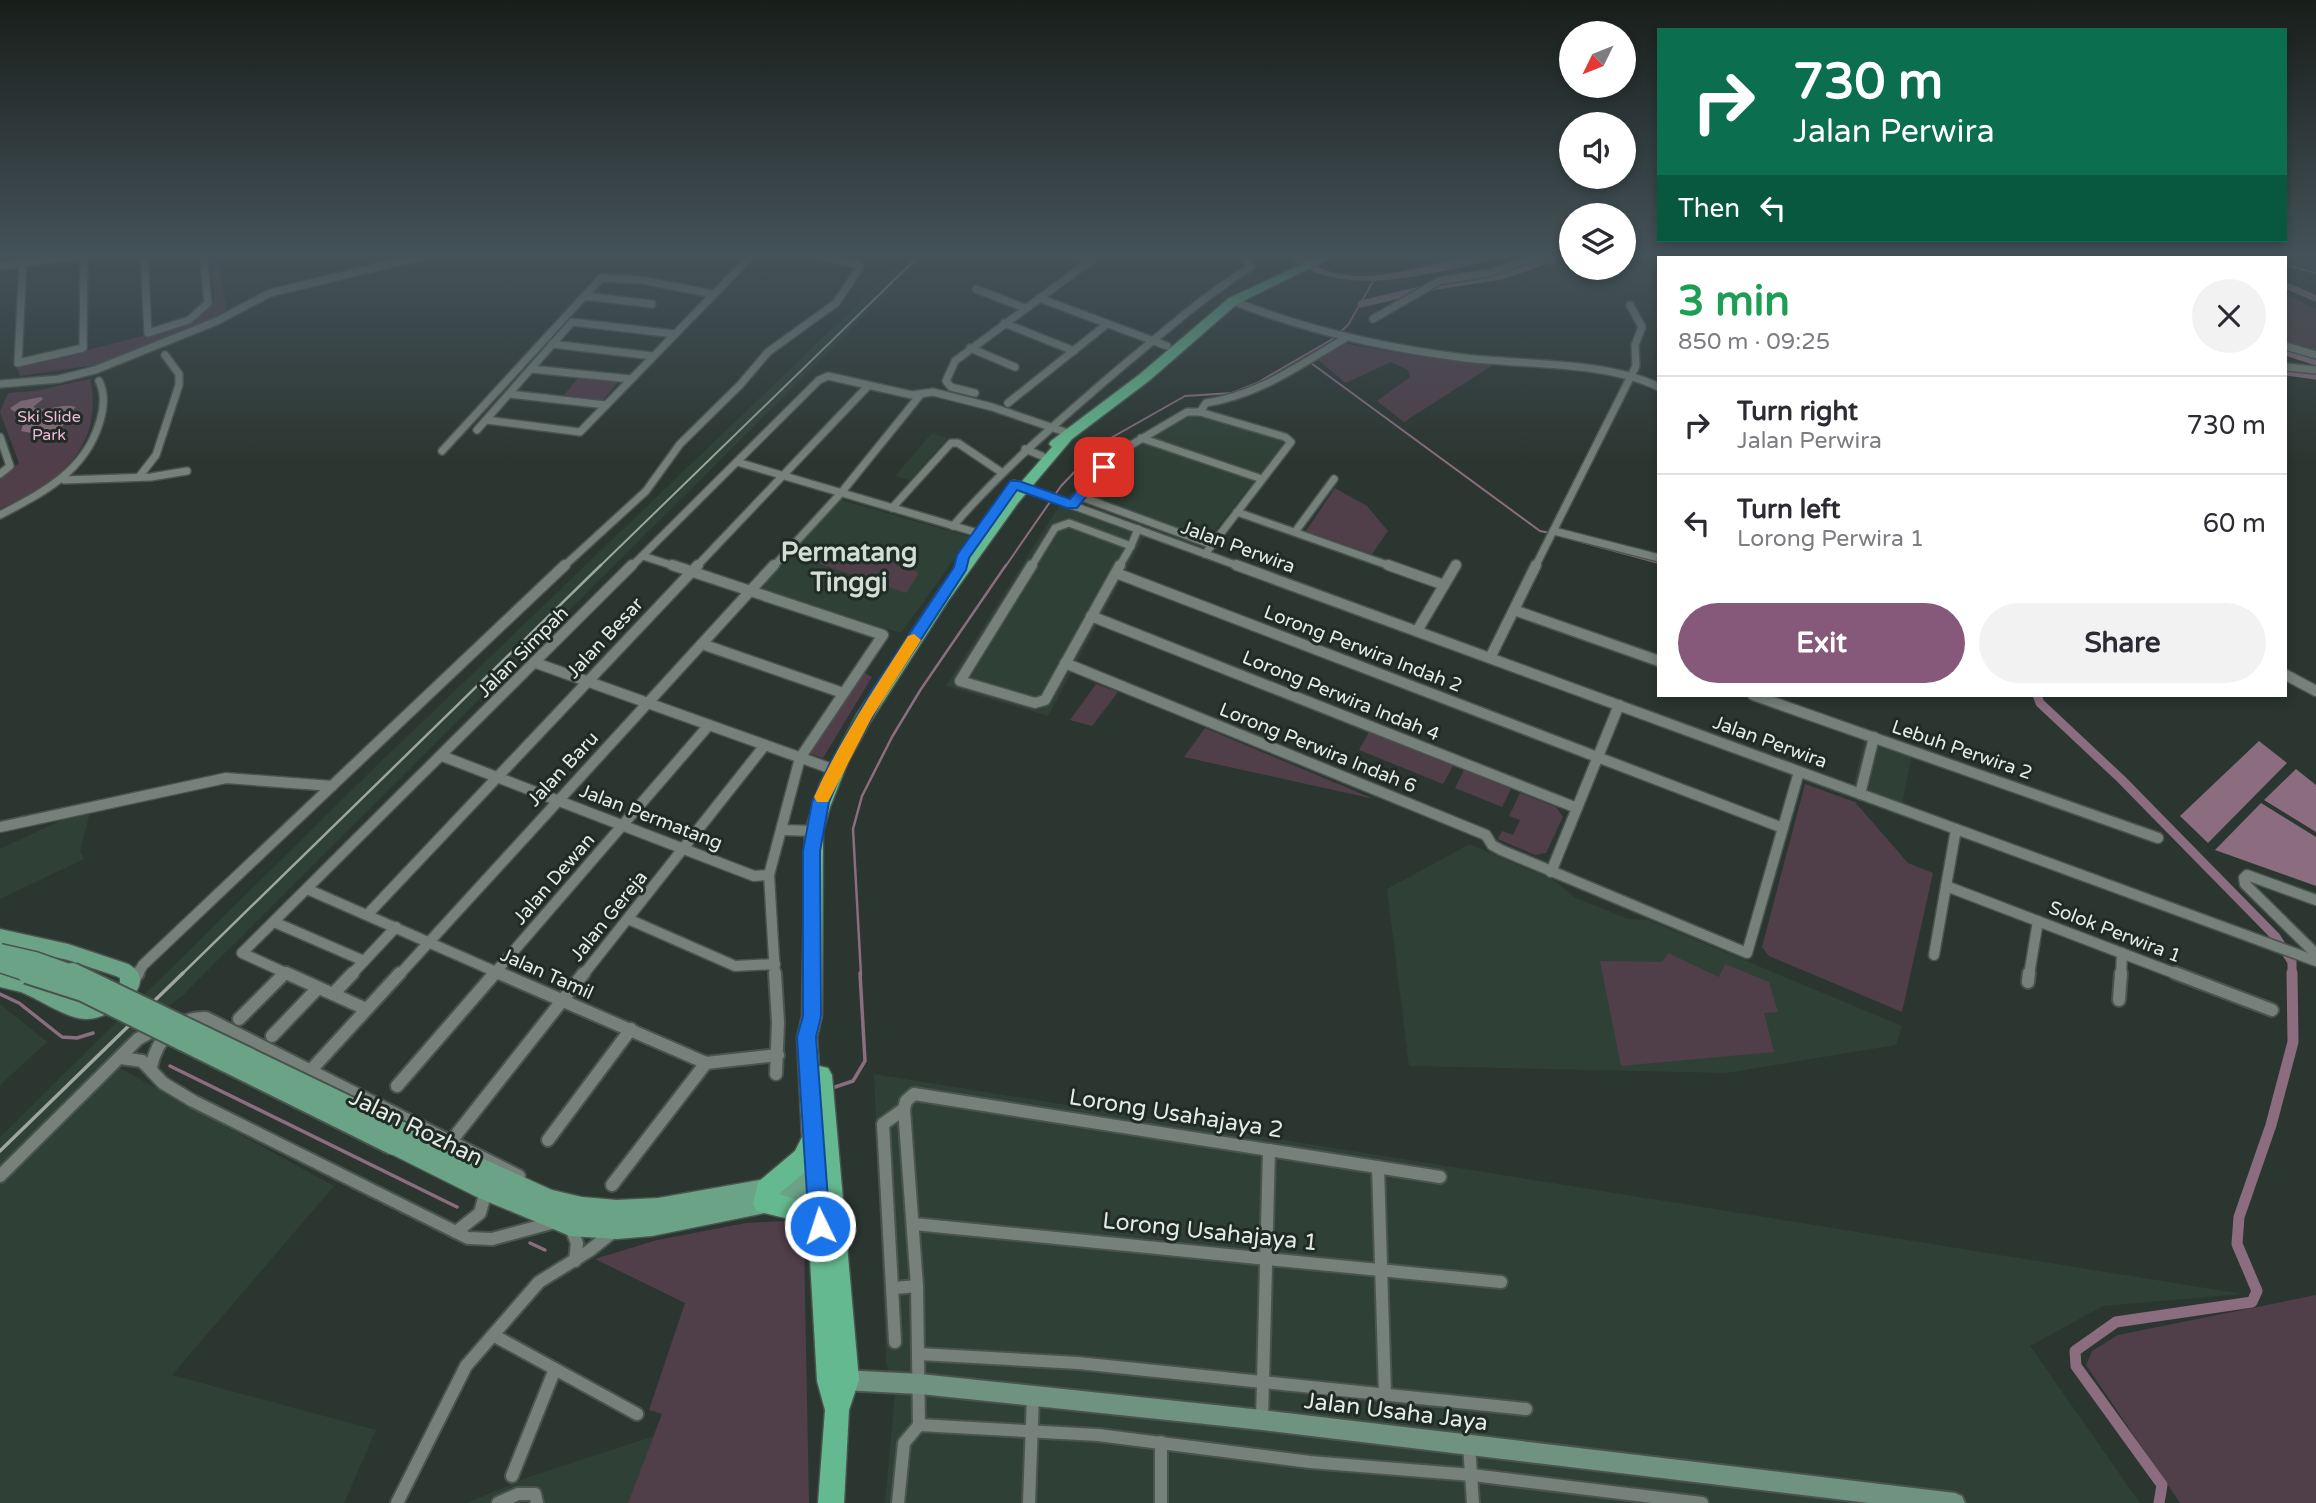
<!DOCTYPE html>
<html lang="en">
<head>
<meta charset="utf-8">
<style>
  :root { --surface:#fff; --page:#f2f2f3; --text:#2b2b33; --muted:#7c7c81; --line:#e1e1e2; --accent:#86587a }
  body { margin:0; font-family:"Varela Round",sans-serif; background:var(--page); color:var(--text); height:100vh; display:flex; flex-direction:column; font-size:26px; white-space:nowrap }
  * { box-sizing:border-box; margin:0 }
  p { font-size:23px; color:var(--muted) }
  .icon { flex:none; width:38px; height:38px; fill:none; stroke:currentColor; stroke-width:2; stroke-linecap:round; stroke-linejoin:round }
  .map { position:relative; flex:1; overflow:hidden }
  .drawer { position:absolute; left:1657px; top:256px; width:630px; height:441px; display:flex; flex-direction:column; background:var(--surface); border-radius:0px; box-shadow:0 4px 10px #0003 }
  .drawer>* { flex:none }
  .top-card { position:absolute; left:1657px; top:28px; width:630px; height:214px; border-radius:0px; box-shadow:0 4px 10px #0003; background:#0b6e4f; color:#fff; overflow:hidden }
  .needle { width:46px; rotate:227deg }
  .buttons { position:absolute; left:1559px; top:21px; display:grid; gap:14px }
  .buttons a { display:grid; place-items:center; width:77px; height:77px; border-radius:50%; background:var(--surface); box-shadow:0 4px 10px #0003; font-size:35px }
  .pin { position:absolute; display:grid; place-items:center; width:60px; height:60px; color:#fff; margin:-30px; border-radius:14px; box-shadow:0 4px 10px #0006 }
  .me { position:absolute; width:77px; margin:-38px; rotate:356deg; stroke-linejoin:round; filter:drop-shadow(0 0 5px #0008) }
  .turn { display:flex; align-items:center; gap:24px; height:147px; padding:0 21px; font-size:32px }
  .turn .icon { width:91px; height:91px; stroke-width:2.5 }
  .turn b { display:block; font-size:49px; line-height:60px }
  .then { display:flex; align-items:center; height:66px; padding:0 21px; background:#0003; gap:14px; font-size:26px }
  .round { display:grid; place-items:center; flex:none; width:74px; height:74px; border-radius:37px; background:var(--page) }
  .overview { display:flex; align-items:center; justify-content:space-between; height:119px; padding:0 21px }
  h1 { font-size:42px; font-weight:800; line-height:52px; color:#1e9e55 }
  .button { display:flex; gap:14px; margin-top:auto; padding:14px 21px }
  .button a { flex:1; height:80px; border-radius:42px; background:var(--accent); color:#fff; font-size:28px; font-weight:800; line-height:80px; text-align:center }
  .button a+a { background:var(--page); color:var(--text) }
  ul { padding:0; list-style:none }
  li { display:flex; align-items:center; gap:21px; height:98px; padding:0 21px; border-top:2px solid var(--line) }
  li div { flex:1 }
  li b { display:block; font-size:26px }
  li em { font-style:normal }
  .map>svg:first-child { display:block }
</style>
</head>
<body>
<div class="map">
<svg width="2316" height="1503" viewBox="0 0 2316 1503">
  <rect width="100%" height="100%" fill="#2b3630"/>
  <!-- built -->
  <g fill="#2f4037">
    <polygon points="911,253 928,253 182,996 130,1036 107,1061 334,1186 172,1375 376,1430 344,1503 0,1503 0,1137 370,772"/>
    <polygon points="1185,408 1206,410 1289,438 1203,545 1068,497 1110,451"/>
    <polygon points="932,433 947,438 910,480 895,476"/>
    <polygon points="838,499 970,537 901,633 757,588"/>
    <polygon points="1059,506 1144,537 1048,716 946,686"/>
    <polygon points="1865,736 1912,753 1902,805 1853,787"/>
    <polygon points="90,812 80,851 84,859 0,899 0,849 77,813"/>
    <polygon points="1470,844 1555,881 1574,897 1628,919 1648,920 1902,1026 1896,1045 1727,1073 1409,1066 1387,889"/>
    <polygon points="0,1004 47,1042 0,1085"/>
    <polygon points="874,1074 2243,1294 2103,1306 2030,1346 2140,1503 885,1503 895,1393 886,1362"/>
    <polygon points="654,1436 628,1503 467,1503 529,1477"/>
  </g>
  <!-- green -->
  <g fill="#503e49">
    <polygon points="210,253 216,253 227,309 215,317 95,365 20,376 17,368 182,326 206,312 215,300"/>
    <polygon points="2252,253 2287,253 2316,260 2316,271 2286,262 2286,257 2266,257"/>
    <polygon points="2286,294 2316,309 2316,353 2286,345"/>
    <polygon points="1342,343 1427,358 1435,355 1496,363 1404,422 1377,401 1410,377 1408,370 1391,362 1346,383 1318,360"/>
    <polygon points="579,377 618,382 603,400 564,395"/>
    <path d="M90 379C105 448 57 484 0 509V478L19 463 0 412 8 393 34 391Z"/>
    <polygon points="1335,488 1367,506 1388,531 1372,554 1306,531"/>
    <polygon points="834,544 880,560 890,552 903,556 896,565 918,572 918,575 906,593 817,563"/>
    <polygon points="861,671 872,677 823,758 808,753"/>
    <polygon points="1096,684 1118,692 1092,726 1070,720"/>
    <polygon points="1205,728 1374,799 1184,757"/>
    <polygon points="1369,732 1453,766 1443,784 1359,750"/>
    <polygon points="1464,770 1511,789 1502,807 1455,788"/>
    <polygon points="1805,784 1855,802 1908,863 1933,873 1902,1012 1769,956 1762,947"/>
    <polygon points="1520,793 1556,807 1563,817 1546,853 1535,855 1498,839 1502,831 1513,835 1520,820 1509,816"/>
    <polygon points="1668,953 1719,977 1725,964 1769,982 1778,1012 1764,1013 1774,1052 1621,1066 1600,961 1662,962"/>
    <polygon points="785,1221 794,1226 804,1243 809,1503 628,1503 662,1414 649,1410 685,1303 595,1259 657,1240 746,1223"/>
    <polygon points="2316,1295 2316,1503 2180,1503 2086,1365 2092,1351 2118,1335"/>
  </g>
  <!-- water -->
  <g fill="#8b6d7f">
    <path d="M41 397 43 399 33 407C49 413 60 402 76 407L71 412 70 418 55 434 42 435 21 431 26 414 13 411 10 408 21 401Z"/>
    <polygon points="2259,741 2287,763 2208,843 2180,816"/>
    <polygon points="2296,769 2316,785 2316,832 2264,800"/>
    <polygon points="2261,803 2316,837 2316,886 2215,850"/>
  </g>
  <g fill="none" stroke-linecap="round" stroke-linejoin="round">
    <!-- stream-far2 -->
    <g stroke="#8b6d7f" stroke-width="2">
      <polyline points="1875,253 1879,257"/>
      <polyline points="2242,253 2258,257"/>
      <polyline points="2129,257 2145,253"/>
      <polyline points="2286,265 2316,273"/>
      <polyline points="1340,332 1348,325 1375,278"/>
      <polyline points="1311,363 1540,531 1550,533"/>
      <polyline points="1563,537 1659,563"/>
      <polyline points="1005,567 1061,486 1102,443 1185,396 1232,393 1257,383 1336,337"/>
    </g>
    <!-- stream-far1 -->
    <polyline stroke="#8b6d7f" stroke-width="2.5" points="861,975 853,829 862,796 892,737 921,689 1006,565"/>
    <!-- stream -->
    <g stroke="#8b6d7f" stroke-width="3.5">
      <polyline points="0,994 19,1003 62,1037 77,1038 93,1033"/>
      <polyline points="170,1066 457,1207"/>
      <polyline points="832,1088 853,1081 865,1061 860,973"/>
      <polyline points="530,1243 545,1250"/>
    </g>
    <!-- canal-far2 -->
    <g stroke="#8b6d7f" stroke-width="7">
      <polyline points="1766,253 1769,257"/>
      <polyline points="1361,304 1437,286 1502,276 1567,253"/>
      <polyline points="2286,352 2316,362"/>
      <polyline points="2286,372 2316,376"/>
    </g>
    <!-- canal-far1 -->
    <polyline stroke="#8b6d7f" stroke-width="9" points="2037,695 2040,703 2121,779 2276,937 2292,962 2292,975"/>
    <!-- canal -->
    <polyline stroke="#8b6d7f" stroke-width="11" points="2159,1503 2162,1485 2076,1366 2075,1351 2116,1322 2252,1302 2257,1291 2237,1244 2239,1217 2271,1125 2293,1042 2292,973"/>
    <!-- river -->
    <g fill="#8b6d7f" fill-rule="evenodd">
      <path d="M1285 253C1301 251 1309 262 1323 269 1332 273 1346 275 1355 276 1409 278 1464 248 1516 253L1511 256C1444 269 1340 306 1285 253Z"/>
      <polygon points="1803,253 1813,253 1815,257 1805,257"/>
      <polygon points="2286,282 2316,295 2316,302 2286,289"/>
    </g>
    <!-- street-far2 casing -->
    <g stroke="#4a534e" stroke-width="10">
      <g id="street-far2">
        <polyline points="144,253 148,333 189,320 208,303 203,253"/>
        <polyline points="1066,253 1089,261"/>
        <polyline points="1778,253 1781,257"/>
        <polyline points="1921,257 1936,255"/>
        <polyline points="23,261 18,363 83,348 84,255"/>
        <polyline points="0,266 94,253"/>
        <polyline points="976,289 1025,308"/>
        <polyline points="584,296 652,304"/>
        <polyline points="1039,298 1167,346"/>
        <path d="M1233 301C1308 331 1385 348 1465 358 1524 365 1606 361 1659 387"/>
        <polyline points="1373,319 1439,281 1489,273 1546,253"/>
        <polyline points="1004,323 1074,351"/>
        <polyline points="552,344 653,356"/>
        <polyline points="2286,346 2316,355"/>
        <polyline points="970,348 1015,367"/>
        <polyline points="2286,367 2316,370"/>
        <polyline points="531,369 631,379"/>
        <polyline points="0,384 59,379 95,370 217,321 270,293 435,253"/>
        <polyline points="975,393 951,387 946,381 955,361 1101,253"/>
        <polyline points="509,394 606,405"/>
        <polyline points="1008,403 1107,324"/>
        <path d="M1200 412 1206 403C1259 395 1299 365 1344 339"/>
        <polyline points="486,420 580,432 754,253"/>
        <polyline points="477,430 572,322 675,334"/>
        <polyline points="0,437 10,466 0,474"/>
        <polyline points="1141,438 1262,479"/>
        <polyline points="1025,449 1042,456"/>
        <polyline points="442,451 601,278 642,280 713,294"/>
        <polyline points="737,462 978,533"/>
        <polyline points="139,477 156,455 179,385 179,374 165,355"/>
        <polyline points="64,480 151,477 187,471"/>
        <polyline points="1014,484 1241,567"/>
        <polyline points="1079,496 1212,545"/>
        <polyline points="1072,505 1114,455 1187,412 1200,412 1285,437 1291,442 1205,554"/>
        <polyline points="892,508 951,443 958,443 1001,472"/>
        <polyline points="1237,512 1393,567"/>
        <path d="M0 515C42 493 84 472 99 424 104 409 106 395 99 381"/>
        <path d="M953 526C1004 467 1061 419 1120 368 1163 333 1203 296 1251 267L1240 253"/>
        <polyline points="1554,531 1659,558"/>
        <polyline points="1295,532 1334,479"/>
        <polyline points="1131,546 1138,529"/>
        <polyline points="643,556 677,567"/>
        <polyline points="563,567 646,491 680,444 740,385 768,352 836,303 859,269 859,265 805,253"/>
        <polyline points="631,567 819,380 828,376 912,395 933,392 992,407 1071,434"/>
        <polyline points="696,567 868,386"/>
        <polyline points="773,567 841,493 921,394"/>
        <polyline points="1031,567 1055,528 1069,523 1131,546"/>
        <polyline points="1119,567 1131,546"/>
        <polyline points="1535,567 1636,366 1635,345 1642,327 1630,305"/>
      </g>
    </g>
    <!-- street-far1 casing -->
    <g stroke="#4a534e" stroke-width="13">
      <g id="street-far1">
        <polyline points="672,565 883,635 800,758 769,875 775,975"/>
        <polyline points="1032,565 960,681 1035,703 1045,700 1120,565"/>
        <polyline points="1236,565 2316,961"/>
        <polyline points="1388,565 1444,585"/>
        <polyline points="1116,573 1783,828"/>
        <polyline points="1514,610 1659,661"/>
        <polyline points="1091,616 1577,808"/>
        <polyline points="1417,631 1456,565"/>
        <polyline points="702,644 843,693"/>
        <polyline points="1490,658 1536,565"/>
        <polyline points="536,663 835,770"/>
        <polyline points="1065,663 1486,835 1492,845 1501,850 1747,953 1799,772"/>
        <polyline points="2286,675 2316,691"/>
        <polyline points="1753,695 2158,838"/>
        <polyline points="442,756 754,876 769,875"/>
        <polyline points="1860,794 1874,737"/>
        <polyline points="0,827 226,778 332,786"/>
        <polyline points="782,830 814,831"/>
        <polyline points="1551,872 1619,705"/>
        <polyline points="1946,886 2179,975"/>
        <polyline points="307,889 503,975"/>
        <polyline points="2316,900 2247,875 2244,878 2245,884 2316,954"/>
        <polyline points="368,914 698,565"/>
        <polyline points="628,919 735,966 775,964"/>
        <polyline points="274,922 364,961"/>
        <polyline points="1934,955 1956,829"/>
        <polyline points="137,975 143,965 565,565"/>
        <polyline points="290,975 242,953 632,565"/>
        <polyline points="351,975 396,927"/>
        <polyline points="399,975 774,565"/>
        <polyline points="493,975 709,725"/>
        <polyline points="583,975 765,745"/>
        <polyline points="2029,975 2038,921"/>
        <polyline points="2121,975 2122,953"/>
      </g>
    </g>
    <!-- street casing -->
    <g stroke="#4a534e" stroke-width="16">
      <g id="street">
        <polyline points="286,973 366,1009"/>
        <polyline points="499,973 706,1063 778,1055"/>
        <polyline points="775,973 778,1022 776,1074"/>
        <polyline points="2175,973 2272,1010"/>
        <polyline points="132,982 138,973"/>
        <polyline points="2028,982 2029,973"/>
        <polyline points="333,994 353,973"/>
        <polyline points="2119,1000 2121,973"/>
        <polyline points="239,1019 285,973"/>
        <polyline points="272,1036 318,988"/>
        <polyline points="121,1058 142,1061 163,1083 193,1101 468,1238 492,1239 555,1222"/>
        <path d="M151 1067C157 1039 176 1017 206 1018L519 1176"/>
        <polyline points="311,1070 400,973"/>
        <polyline points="397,1086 495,973"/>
        <polyline points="452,1140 584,973"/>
        <polyline points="548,1140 631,1029"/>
        <polyline points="1378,1167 1385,1393"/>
        <polyline points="0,1176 138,1039 156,1029"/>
        <polyline points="612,1185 706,1063"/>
        <polyline points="914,1224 1501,1282"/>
        <polyline points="570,1226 577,1243 575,1261"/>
        <polyline points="456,1232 480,1213 486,1191"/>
        <polyline points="894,1288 917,1286"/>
        <polyline points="493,1335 637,1414"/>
        <polyline points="895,1342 883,1124 904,1109"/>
        <polyline points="919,1354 1078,1363 1526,1409"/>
        <polyline points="1262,1420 1269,1150"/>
        <polyline points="919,1425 1098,1435 1310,1462 1472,1475 1702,1503"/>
        <polyline points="1161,1442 1161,1503"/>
        <polyline points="1469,1445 1473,1503"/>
        <polyline points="512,1476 555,1369"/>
        <polyline points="397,1503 466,1366 539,1282 589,1251 614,1231"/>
        <polyline points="498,1503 518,1494 535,1494 537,1503"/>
        <polyline points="898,1503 904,1443 919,1425 917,1286 904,1109 906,1101 914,1094 1440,1177"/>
        <polyline points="1029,1503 1033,1396"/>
      </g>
    </g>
    <!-- secondary casing -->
    <g stroke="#4a534e" stroke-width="4">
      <polygon id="secondary" points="841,1370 920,1374 1262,1410 1955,1493 1962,1496 1965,1503 1869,1503 1262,1430 920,1394 841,1390 834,1387 831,1380 834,1373"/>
    </g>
    <!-- primary casing -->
    <g stroke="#4a534e" stroke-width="3">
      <g id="primary">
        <path d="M0 929 68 944 128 964C164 984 110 1020 86 1019 67 1019 39 999 21 992 14 990 7 989 0 987V971L28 978 84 1003 109 996 120 983V978L116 976 68 960 0 945Z"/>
        <polygon points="406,1124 552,1190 582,1197 617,1200 658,1198 827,1168 834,1171 837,1178 832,1186 834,1191 831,1198 824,1201 652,1236 617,1239 570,1236 479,1198 387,1152 384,1145 387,1138 397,1137 399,1127"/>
      </g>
    </g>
    <!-- highway casing -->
    <g stroke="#4a534e" stroke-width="3">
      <path id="highway" d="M1326 253H1341L1237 304 1150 380 1072 439 1018 503 948 601 869 724 848 762 830 807 823 831 822 1016 817 1037 819 1066 828 1068 832 1075 859 1380 849 1410 844 1503H818L825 1410 817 1381 809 1242 789 1219 756 1211 753 1203 758 1182 795 1151 802 1137 797 1037 802 1016 805 831 820 784 857 714 937 593 1008 497 1052 447 1049 444 1051 441 1140 374 1229 298ZM805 1172 806 1203 779 1194Z"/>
    </g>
    <!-- street-far2 -->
    <use href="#street-far2" stroke="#75817a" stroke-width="7"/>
    <!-- street-far1 -->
    <use href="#street-far1" stroke="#75817a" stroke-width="10"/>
    <!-- street -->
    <use href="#street" stroke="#75817a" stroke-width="12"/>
    <!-- secondary -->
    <use href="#secondary" fill="#709281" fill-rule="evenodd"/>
    <!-- primary -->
    <use href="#primary" fill="#6ba387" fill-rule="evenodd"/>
    <!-- highway -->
    <use href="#highway" fill="#65b990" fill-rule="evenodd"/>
    <!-- rail-far2 -->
    <polyline stroke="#9da6a1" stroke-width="2" points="599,567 922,253"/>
    <!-- rail-far1 -->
    <polyline stroke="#9da6a1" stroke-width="2.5" points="181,975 601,565"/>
    <!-- rail -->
    <polyline stroke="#9da6a1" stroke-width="3.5" points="0,1151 183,973"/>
    <!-- primary-bridge-far1 casing -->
    <g stroke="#4a534e" stroke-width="19" stroke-linecap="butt">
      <g id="primary-bridge-far1">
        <polyline points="0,952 35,960 77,975"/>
        <polyline points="0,964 33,975"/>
      </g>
    </g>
    <!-- primary-bridge casing -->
    <g stroke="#4a534e" stroke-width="24" stroke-linecap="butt">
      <g id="primary-bridge">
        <polyline points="27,973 83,991 394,1145"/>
        <polyline points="72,973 406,1134"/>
      </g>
    </g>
    <!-- primary-bridge-far1 -->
    <use href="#primary-bridge-far1" stroke="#6ba387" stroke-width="16"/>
    <!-- primary-bridge -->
    <use href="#primary-bridge" stroke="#6ba387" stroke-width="20"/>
  </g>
  <!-- sky -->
  <linearGradient id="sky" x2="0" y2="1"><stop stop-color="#181e1a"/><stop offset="0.55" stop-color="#445259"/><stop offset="1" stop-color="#445259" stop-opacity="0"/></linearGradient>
  <rect width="2316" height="463" fill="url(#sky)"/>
  <!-- route -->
  <polygon fill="#1a73e8" stroke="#114b97" stroke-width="2" points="1104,463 1110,467 1077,508 1067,508 1017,490 969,558 966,570 883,698 842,771 829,802 820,851 821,1016 816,1037 830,1226 827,1233 820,1236 812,1233 809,1226 797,1037 803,1016 803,851 812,802 829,765 872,690 954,567 957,555 1010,481 1019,481 1070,499 1099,464"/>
  <!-- slow -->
  <path fill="#f59e0b" d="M914 634 921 640 872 717 828 802H817L814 797C840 740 875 688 908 636Z"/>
  <g text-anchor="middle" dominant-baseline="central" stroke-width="6" stroke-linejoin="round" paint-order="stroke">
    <!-- far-park labels -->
    <g font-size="16" fill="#efb8d9" stroke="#212b26">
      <text x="49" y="417">Ski Slide<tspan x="49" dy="18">Park</tspan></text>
    </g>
    <!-- street labels -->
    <g font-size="19" fill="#e5ece8" stroke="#212b26">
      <text transform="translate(1238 547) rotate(20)">Jalan Perwira</text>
      <text transform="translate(605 638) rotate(-47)">Jalan Besar</text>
      <text transform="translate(1363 649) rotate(21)">Lorong Perwira Indah 2</text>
      <text transform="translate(523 652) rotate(-45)">Jalan Simpah</text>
      <text transform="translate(1341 696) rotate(22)">Lorong Perwira Indah 4</text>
      <text transform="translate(1770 742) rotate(20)">Jalan Perwira</text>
      <text transform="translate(1318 748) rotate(22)">Lorong Perwira Indah 6</text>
      <text transform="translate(1962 750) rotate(19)">Lebuh Perwira 2</text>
      <text transform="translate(563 769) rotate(-47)">Jalan Baru</text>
      <text transform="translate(651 817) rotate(21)">Jalan Permatang</text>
      <text transform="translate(554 879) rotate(-49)">Jalan Dewan</text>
      <text transform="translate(609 916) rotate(-51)">Jalan Gereja</text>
      <text transform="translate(2115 932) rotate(21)">Solok Perwira 1</text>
      <text transform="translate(547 974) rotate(24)">Jalan Tamil</text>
    </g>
    <!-- near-street labels -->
    <g font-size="23" fill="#e5ece8" stroke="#212b26">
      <text transform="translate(1176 1114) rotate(9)">Lorong Usahajaya 2</text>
      <text transform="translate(416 1128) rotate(26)">Jalan Rozhan</text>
      <text transform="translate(1210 1232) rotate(6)">Lorong Usahajaya 1</text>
      <text transform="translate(1396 1412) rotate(7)">Jalan Usaha Jaya</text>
    </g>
    <!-- district labels -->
    <g font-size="26" font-weight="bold" fill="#d0ded6" stroke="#212b26">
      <text x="849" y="552">Permatang<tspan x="849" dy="30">Tinggi</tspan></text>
    </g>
  </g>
</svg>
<div class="buttons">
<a><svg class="needle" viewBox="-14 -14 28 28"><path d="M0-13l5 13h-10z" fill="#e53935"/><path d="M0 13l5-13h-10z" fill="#7c7c81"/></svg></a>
<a><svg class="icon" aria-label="sound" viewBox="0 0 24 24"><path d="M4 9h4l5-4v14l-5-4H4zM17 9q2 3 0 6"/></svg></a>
<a><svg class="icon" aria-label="layers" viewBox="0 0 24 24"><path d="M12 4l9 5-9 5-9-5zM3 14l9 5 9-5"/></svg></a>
</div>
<div class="pin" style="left:1104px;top:467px;background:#d93025"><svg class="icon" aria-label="arrive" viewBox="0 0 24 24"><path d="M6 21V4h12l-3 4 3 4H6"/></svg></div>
<svg class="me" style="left:820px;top:1226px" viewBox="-20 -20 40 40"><circle r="17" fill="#1a73e8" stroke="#fff" stroke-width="3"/><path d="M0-11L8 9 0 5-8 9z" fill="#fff"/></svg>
<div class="top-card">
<div class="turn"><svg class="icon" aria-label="right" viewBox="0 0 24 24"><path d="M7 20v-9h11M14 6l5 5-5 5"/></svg><div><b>730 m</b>Jalan Perwira</div></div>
<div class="then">Then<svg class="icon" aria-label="left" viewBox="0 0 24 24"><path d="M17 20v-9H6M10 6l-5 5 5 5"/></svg></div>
</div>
<section class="drawer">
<div class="overview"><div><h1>3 min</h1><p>850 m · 09:25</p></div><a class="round"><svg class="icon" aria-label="close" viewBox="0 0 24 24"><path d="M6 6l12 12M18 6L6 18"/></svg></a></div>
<ul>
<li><svg class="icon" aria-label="right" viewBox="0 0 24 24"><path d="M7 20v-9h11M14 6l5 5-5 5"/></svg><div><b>Turn right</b><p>Jalan Perwira</p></div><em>730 m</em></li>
<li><svg class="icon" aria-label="left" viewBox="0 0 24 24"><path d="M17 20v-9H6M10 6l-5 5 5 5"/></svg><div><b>Turn left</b><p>Lorong Perwira 1</p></div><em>60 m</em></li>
</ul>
<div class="button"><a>Exit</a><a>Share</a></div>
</section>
</div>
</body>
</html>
